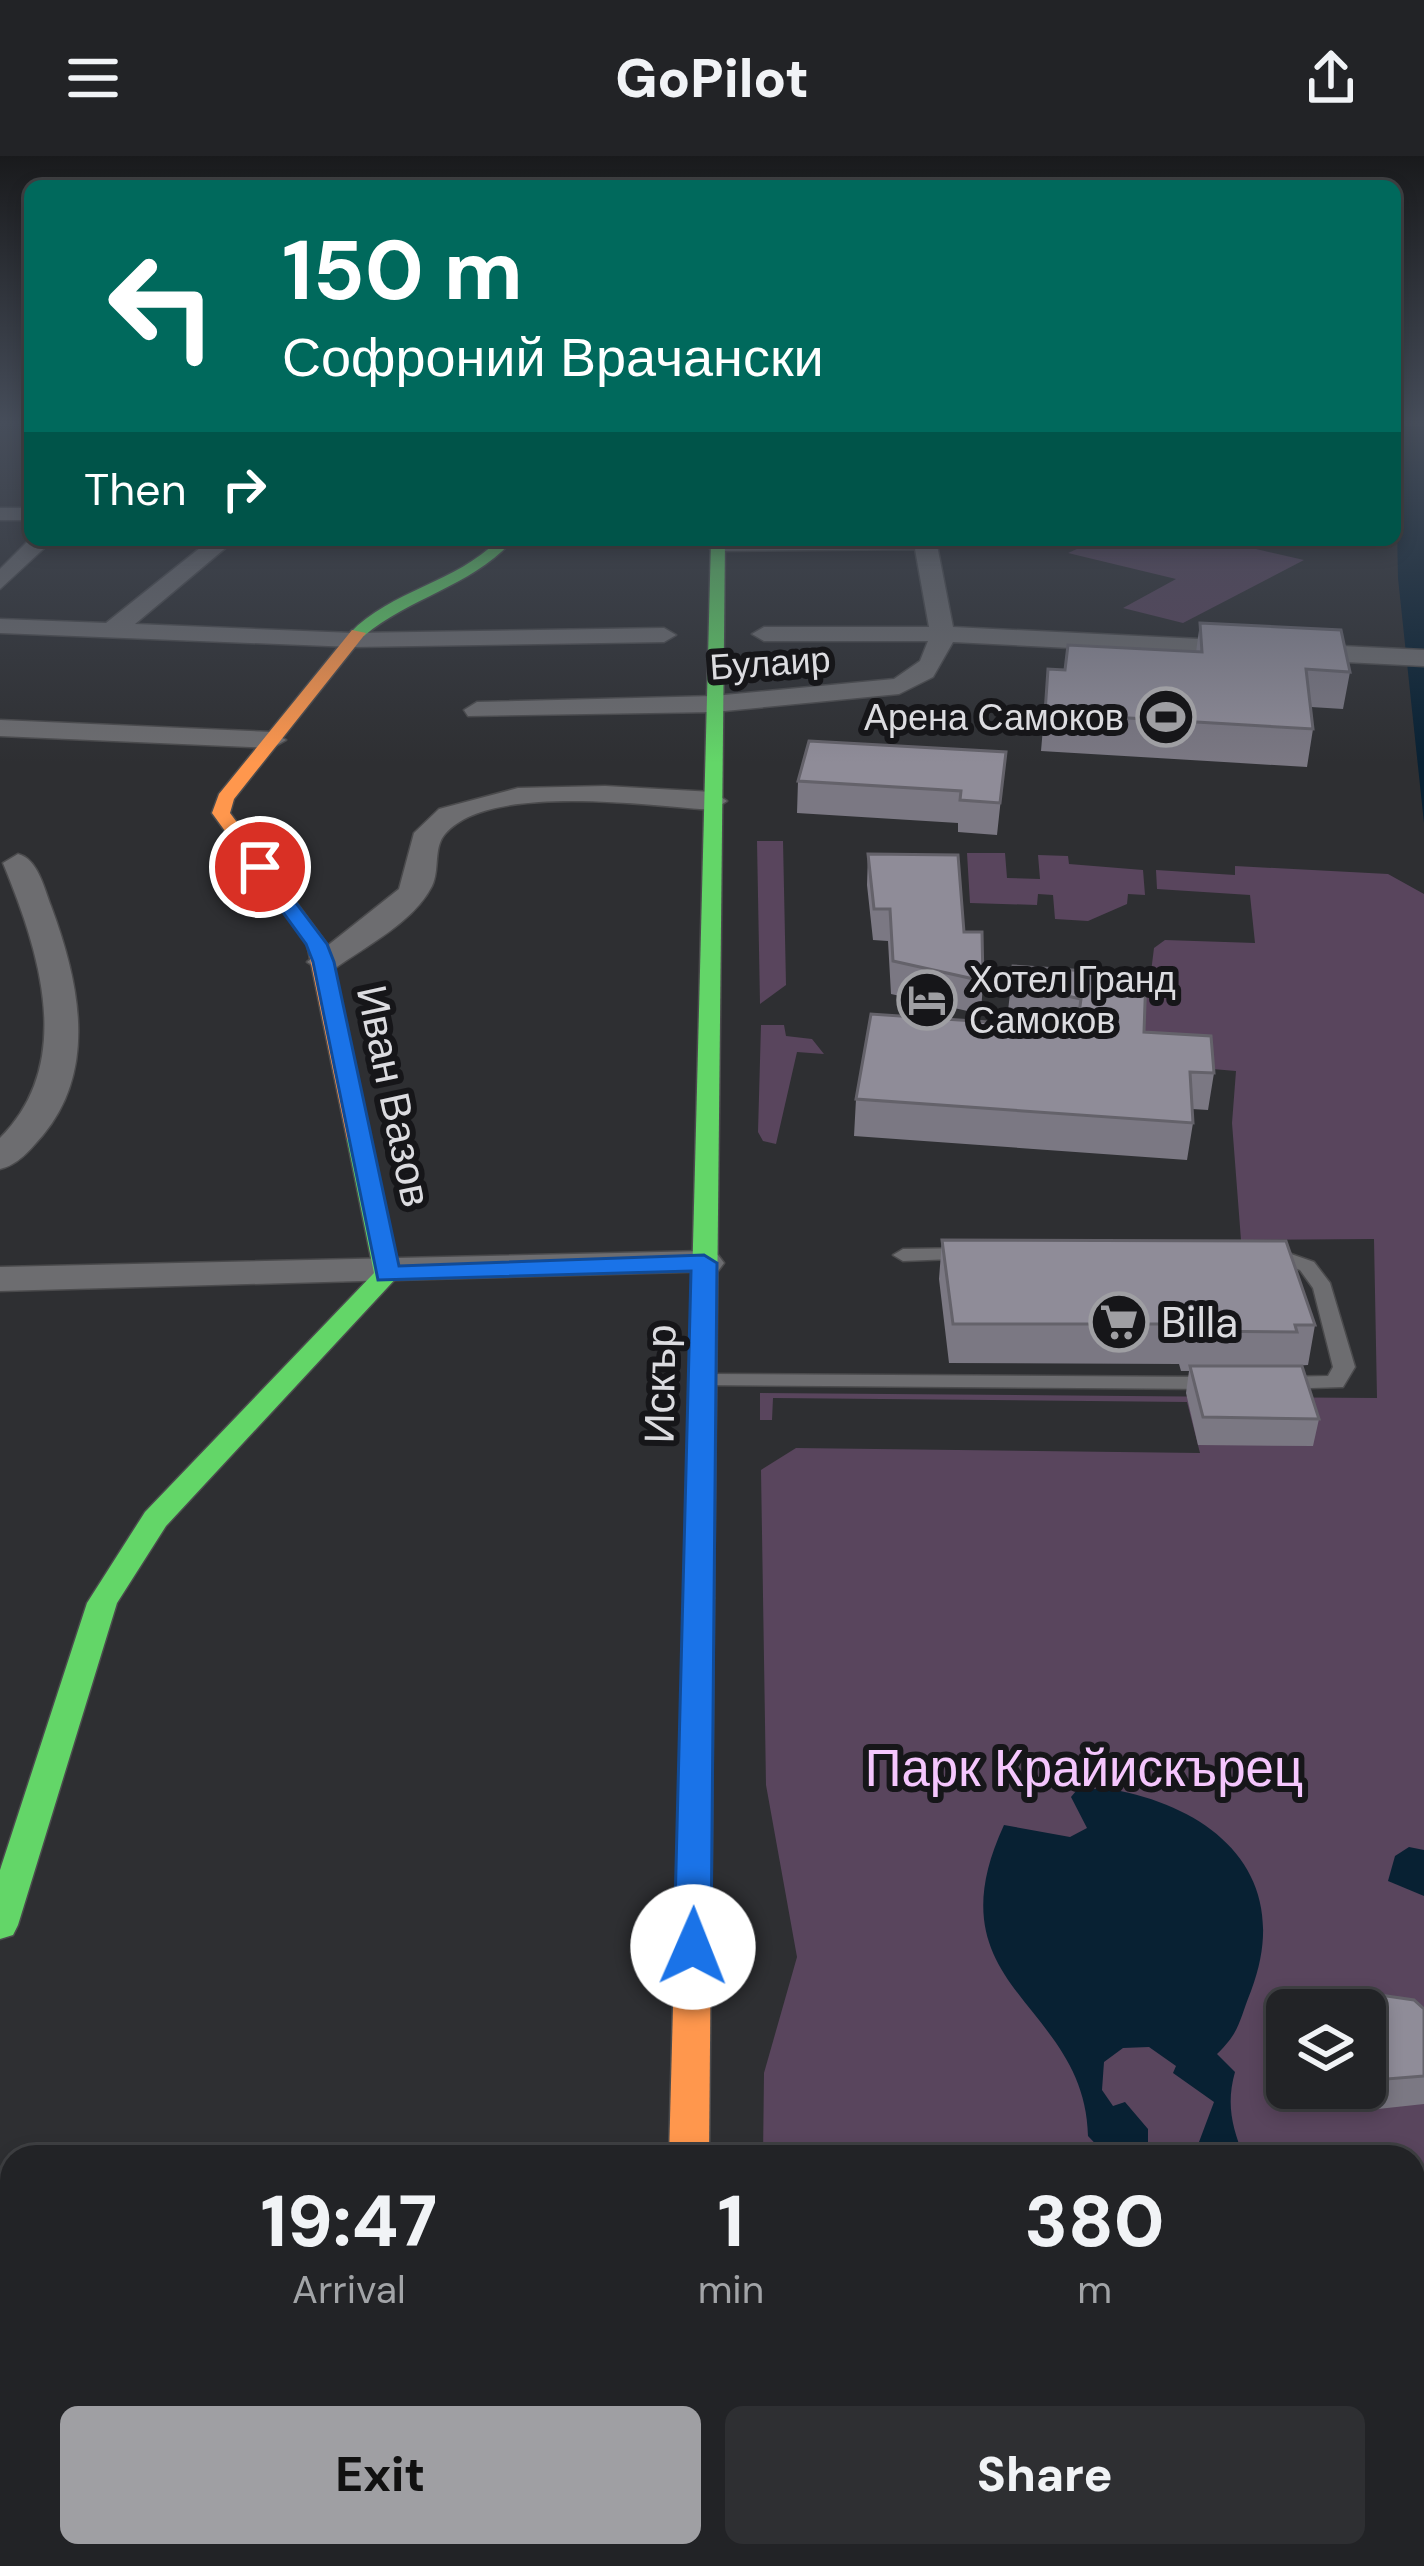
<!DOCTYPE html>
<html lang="en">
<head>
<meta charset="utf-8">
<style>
  :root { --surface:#222326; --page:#2e2f32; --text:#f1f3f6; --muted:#a2a4a7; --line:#3f4043; --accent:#9f9fa3 }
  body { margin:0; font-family:"DM Sans",sans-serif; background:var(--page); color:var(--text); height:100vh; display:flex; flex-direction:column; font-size:45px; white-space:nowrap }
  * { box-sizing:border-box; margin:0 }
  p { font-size:39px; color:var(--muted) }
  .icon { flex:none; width:66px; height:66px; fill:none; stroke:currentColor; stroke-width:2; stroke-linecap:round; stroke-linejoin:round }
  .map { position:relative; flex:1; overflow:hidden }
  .drawer { position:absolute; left:0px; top:1989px; width:1425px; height:423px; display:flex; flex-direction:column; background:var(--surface); border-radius:36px 36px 0 0; box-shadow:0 6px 18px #0003,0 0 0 3px var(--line) }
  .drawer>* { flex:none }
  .hud { position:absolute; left:24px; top:24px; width:1377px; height:366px; border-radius:18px; box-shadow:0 6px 18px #0003,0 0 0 3px var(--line); background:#00695c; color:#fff; overflow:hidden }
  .controls { position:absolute; left:1266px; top:1833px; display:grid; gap:24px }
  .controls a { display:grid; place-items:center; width:120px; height:120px; border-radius:18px; background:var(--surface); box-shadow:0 6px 18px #0003,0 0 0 3px var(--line); font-size:60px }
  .pin { position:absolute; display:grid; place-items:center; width:102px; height:102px; color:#fff; margin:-51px; border:6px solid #fff; border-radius:50%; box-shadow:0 3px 12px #0007 }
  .me { position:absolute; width:132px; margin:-66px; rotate:1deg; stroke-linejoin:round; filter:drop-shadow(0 0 9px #0008) }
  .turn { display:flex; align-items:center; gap:42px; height:252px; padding:0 60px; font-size:54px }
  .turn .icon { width:156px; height:156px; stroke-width:2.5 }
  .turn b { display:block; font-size:84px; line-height:102px }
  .then { display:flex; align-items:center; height:114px; padding:0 60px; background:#0003; gap:24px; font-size:45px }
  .eta { display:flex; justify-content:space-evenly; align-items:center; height:204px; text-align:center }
  .eta b { font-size:72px; font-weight:800; line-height:84px }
  .action { display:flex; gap:24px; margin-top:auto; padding:24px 60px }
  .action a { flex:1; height:138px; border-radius:18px; background:var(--accent); color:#111; font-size:48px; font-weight:800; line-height:138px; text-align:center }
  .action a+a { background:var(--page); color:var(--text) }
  header { display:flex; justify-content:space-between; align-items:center; height:156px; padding:0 60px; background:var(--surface); font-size:54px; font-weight:800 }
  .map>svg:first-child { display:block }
</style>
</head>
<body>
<header><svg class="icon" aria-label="menu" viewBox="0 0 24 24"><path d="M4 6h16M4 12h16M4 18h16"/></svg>GoPilot<svg class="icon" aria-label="share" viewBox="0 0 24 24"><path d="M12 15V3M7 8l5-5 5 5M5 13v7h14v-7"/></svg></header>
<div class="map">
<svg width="1424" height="2410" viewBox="0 0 1424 2410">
  <rect width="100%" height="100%" fill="#2e2f32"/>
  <!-- green -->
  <g fill="#59455d" fill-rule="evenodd">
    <polygon points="1097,384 1217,384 1304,404 1183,467 1123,452 1176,423 1068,397"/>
    <polygon points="757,685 783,685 786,829 760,848"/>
    <polygon points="967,697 1005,697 1007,722 1040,723 1038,699 1068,700 1069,708 1143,714 1145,739 1128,738 1127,748 1088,765 1055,763 1053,739 1038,738 1037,749 970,747"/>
    <path d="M1235 710 1388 718 1424 738V2410H761V2400H1413V2001H763L764 1917 797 1801 766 1629 761 1314 796 1292 1200 1297 1187 1246 773 1242 772 1264H760V1237L1377 1242 1374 1083 1241 1084 1232 967 1236 915 1141 907 1115 822 1118 815 1151 816 1154 792 1165 784 1255 787 1250 739 1157 733 1156 714 1235 719ZM1287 1854H1365V1932H1287Z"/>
    <polygon points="761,869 784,869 786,880 812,883 824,898 797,896 776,988 763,985 758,976"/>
  </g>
  <!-- water -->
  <g fill="#082133" fill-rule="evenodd">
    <polygon points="1395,270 1424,270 1424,667 1398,422"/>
    <path d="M1104 1632C1213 1649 1295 1718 1251 1835 1239 1864 1241 1875 1217 1898L1235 1916C1226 1948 1232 1971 1244 2001H1108L1088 1980C1085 1845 928 1833 1004 1669L1070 1681 1087 1672 1071 1641 1076 1635ZM1149 1891 1176 1910 1173 1917 1214 1946 1199 1986 1180 1995 1148 1990V1973L1125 1946 1113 1950 1102 1934 1104 1906 1123 1892Z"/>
    <polygon points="1409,1691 1424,1694 1424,1740 1388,1725 1395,1700"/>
  </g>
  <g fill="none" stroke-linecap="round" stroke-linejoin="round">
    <!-- lane casing -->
    <g stroke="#4b4b4d" stroke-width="3">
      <g id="lane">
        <polygon points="1271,1091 1314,1106 1330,1127 1355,1211 1343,1231 1279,1233 1268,1227 1279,1221 1328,1220 1333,1211 1313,1132 1300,1114 1264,1101 1261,1097"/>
        <polygon points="970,1092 980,1098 977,1102 903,1105 893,1099 903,1093"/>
        <polygon points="709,1218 1211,1221 1222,1227 1211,1233 701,1229 698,1224 701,1219"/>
      </g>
    </g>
    <!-- street casing -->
    <g stroke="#4b4b4d" stroke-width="3">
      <g id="street">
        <rect x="0" y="352" width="30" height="12"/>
        <polygon points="30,383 53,384 0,433 0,413"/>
        <polygon points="210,384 235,384 135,468 353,477 664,472 676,479 664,486 353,491 0,477 0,463 106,467"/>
        <polygon points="710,384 936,384 953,471 1424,494 1424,510 953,486 933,521 899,538 714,556 468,560 464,554 477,546 714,540 894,523 920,505 928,485 764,485 752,478 764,471 929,471 915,393 718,395 710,393"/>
        <polygon points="0,564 272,576 286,584 272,592 0,580"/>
        <path d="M605 630 713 636 727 645 713 654C650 650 489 626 445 678 433 692 440 714 432 730 414 766 366 790 334 813L323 816 307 806 399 733 414 677 439 653 518 632Z"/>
        <path d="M18 698C38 703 44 732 51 750 79 825 98 913 43 979 30 994 18 1009 0 1013V982C76 906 39 795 3 707Z"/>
        <polygon points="704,1095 718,1099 724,1107 718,1115 0,1135 0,1111"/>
      </g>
    </g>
    <!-- fast casing -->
    <g stroke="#4b4b4d" stroke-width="3">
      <g id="fast">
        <path d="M498 384H513C473 430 410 441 364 480L350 477C391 434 456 427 498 384Z"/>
        <polygon points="711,384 725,384 714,1442 710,1449 688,1449 684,1442"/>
        <polygon points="359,976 371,983 400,1118 166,1370 117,1447 18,1769 13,1779 0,1783 0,1714 87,1447 145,1356 374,1117 347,983"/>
        <rect x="659" y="2400" width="46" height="10"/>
      </g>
    </g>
    <!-- slow casing -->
    <g stroke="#4b4b4d" stroke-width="3">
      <g id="slow">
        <polygon points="352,474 366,477 234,643 230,657 327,788 371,983 359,990 347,983 307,788 212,657 219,638"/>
        <polygon points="699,1432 710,1435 714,1442 709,2001 669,2001 684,1442 688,1435"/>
      </g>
    </g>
    <!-- lane -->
    <use href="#lane" fill="#6d6d70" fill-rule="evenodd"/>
    <!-- street -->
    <use href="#street" fill="#6d6d70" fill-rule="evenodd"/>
    <!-- fast -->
    <use href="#fast" fill="#63d668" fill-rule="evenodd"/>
    <!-- slow -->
    <use href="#slow" fill="#ff974d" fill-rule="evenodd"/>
  </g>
  <!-- wall -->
  <g fill="#7b7883">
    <polygon points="1200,467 1350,516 1343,553 1311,551 1313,573 1307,611 1041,595 1048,513 1065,514 1196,496"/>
    <polygon points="1006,596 997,679 958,676 958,667 797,657 798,625"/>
    <polygon points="868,698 964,776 983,825 981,858 891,838 888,785 873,784 867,729"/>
    <polygon points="1013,810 1144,876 1214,917 1208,954 1192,953 1193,967 1187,1004 854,980 856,943 1028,868 1007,864"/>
    <polygon points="942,1084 1315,1169 1308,1209 1291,1210 1319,1263 1313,1290 1198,1289 1186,1237 1189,1215 1181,1215 1179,1208 949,1207 939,1123"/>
    <polygon points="1424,1853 1424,1948 1378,1953 1371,1931 1365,1924 1365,1854"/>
  </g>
  <!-- building -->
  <g fill="#8f8c98" stroke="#64626a" stroke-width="3">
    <polygon points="1200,467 1341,474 1350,516 1306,513 1313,573 1045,557 1048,513 1065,514 1068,489 1202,496"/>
    <polygon points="809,585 1006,596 1000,647 960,644 961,635 798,625"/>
    <polygon points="868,698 958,699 964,776 982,776 983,825 893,805 890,753 874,753"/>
    <polygon points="1013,810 1146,819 1144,876 1211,880 1214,917 1190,916 1193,967 856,943 871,858 1077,872 1081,843 1011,828"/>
    <polygon points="942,1084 1286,1085 1315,1169 1295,1169 1297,1176 1187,1175 1185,1168 953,1168"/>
    <polygon points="1190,1210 1302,1210 1319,1263 1203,1261"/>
    <polygon points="1373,1838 1414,1844 1424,1853 1424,1920 1387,1923 1380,1902 1365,1886 1365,1854 1354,1854 1354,1852"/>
  </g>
  <!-- sky -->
  <linearGradient id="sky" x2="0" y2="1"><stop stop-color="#191a1c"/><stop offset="0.44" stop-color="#464d5a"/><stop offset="1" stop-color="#464d5a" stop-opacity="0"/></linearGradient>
  <rect width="1424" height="607" fill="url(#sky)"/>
  <!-- route -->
  <polygon fill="#1a73e8" stroke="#114b97" stroke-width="3" points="253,707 266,707 327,788 334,806 399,1110 704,1099 717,1107 711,1791 706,1802 693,1806 680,1802 674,1791 691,1115 378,1124 313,806 306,788 250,711"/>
  <!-- icons -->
  <defs>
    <g id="stadium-ring" transform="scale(3)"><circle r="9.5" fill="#161619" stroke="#9f9fa3" stroke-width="1.5"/><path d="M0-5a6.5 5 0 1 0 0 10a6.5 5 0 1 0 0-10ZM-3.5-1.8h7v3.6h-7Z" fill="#9f9fa3"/></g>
    <g id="hotel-ring" transform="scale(3)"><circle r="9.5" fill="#161619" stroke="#9f9fa3" stroke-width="1.5"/><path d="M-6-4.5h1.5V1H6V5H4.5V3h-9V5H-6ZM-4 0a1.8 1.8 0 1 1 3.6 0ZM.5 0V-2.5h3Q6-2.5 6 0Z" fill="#9f9fa3"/></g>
    <g id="supermarket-ring" transform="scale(3)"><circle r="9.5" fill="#161619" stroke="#9f9fa3" stroke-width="1.5"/><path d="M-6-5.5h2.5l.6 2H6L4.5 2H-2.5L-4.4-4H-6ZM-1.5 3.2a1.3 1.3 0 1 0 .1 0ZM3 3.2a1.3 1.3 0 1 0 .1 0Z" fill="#9f9fa3"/></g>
  </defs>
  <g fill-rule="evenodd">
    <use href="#stadium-ring" x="1166" y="561"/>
    <use href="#hotel-ring" x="927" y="844"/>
    <use href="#supermarket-ring" x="1119" y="1166"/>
  </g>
  <g text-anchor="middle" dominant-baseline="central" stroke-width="12" stroke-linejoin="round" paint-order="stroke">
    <!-- far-street labels -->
    <g font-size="36" fill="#dcdce0" stroke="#161619">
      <text transform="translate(770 507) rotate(-4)">Булаир</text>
    </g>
    <!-- far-poi labels -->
    <g font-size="36" fill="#dcdce0" stroke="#161619" text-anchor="end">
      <text x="1124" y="561">Арена Самоков</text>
      <text x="969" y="823" text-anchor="start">Хотел Гранд<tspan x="969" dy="41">Самоков</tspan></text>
    </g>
    <!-- street labels -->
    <g font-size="42" fill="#dcdce0" stroke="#161619">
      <text transform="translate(394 940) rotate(78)">Иван Вазов</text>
      <text transform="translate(660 1228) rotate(-89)">Искър</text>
    </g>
    <!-- poi labels -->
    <g font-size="42" fill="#dcdce0" stroke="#161619" text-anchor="start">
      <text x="1161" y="1166">Billa</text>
    </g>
    <!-- near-park labels -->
    <g font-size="51" fill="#f5c6fd" stroke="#161619">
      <text x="1084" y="1612">Парк Крайискърец</text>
    </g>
  </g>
</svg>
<div class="controls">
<a><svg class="icon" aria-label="layers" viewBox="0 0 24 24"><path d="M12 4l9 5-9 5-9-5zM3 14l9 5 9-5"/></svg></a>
</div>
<div class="pin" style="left:260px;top:711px;background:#d93025"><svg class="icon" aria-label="arrive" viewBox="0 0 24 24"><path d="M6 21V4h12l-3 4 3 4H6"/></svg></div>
<svg class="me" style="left:693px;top:1791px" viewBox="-20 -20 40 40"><circle r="19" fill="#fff"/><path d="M0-13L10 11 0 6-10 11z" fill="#1a73e8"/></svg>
<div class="hud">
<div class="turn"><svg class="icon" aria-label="left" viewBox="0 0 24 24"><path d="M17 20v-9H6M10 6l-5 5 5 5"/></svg><div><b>150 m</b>Софроний Врачански</div></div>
<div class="then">Then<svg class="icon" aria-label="right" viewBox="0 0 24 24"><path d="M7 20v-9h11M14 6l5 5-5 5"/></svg></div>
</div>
<section class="drawer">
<div class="eta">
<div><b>19:47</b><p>Arrival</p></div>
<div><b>1</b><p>min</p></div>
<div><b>380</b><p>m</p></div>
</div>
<div class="action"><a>Exit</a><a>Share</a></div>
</section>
</div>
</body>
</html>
